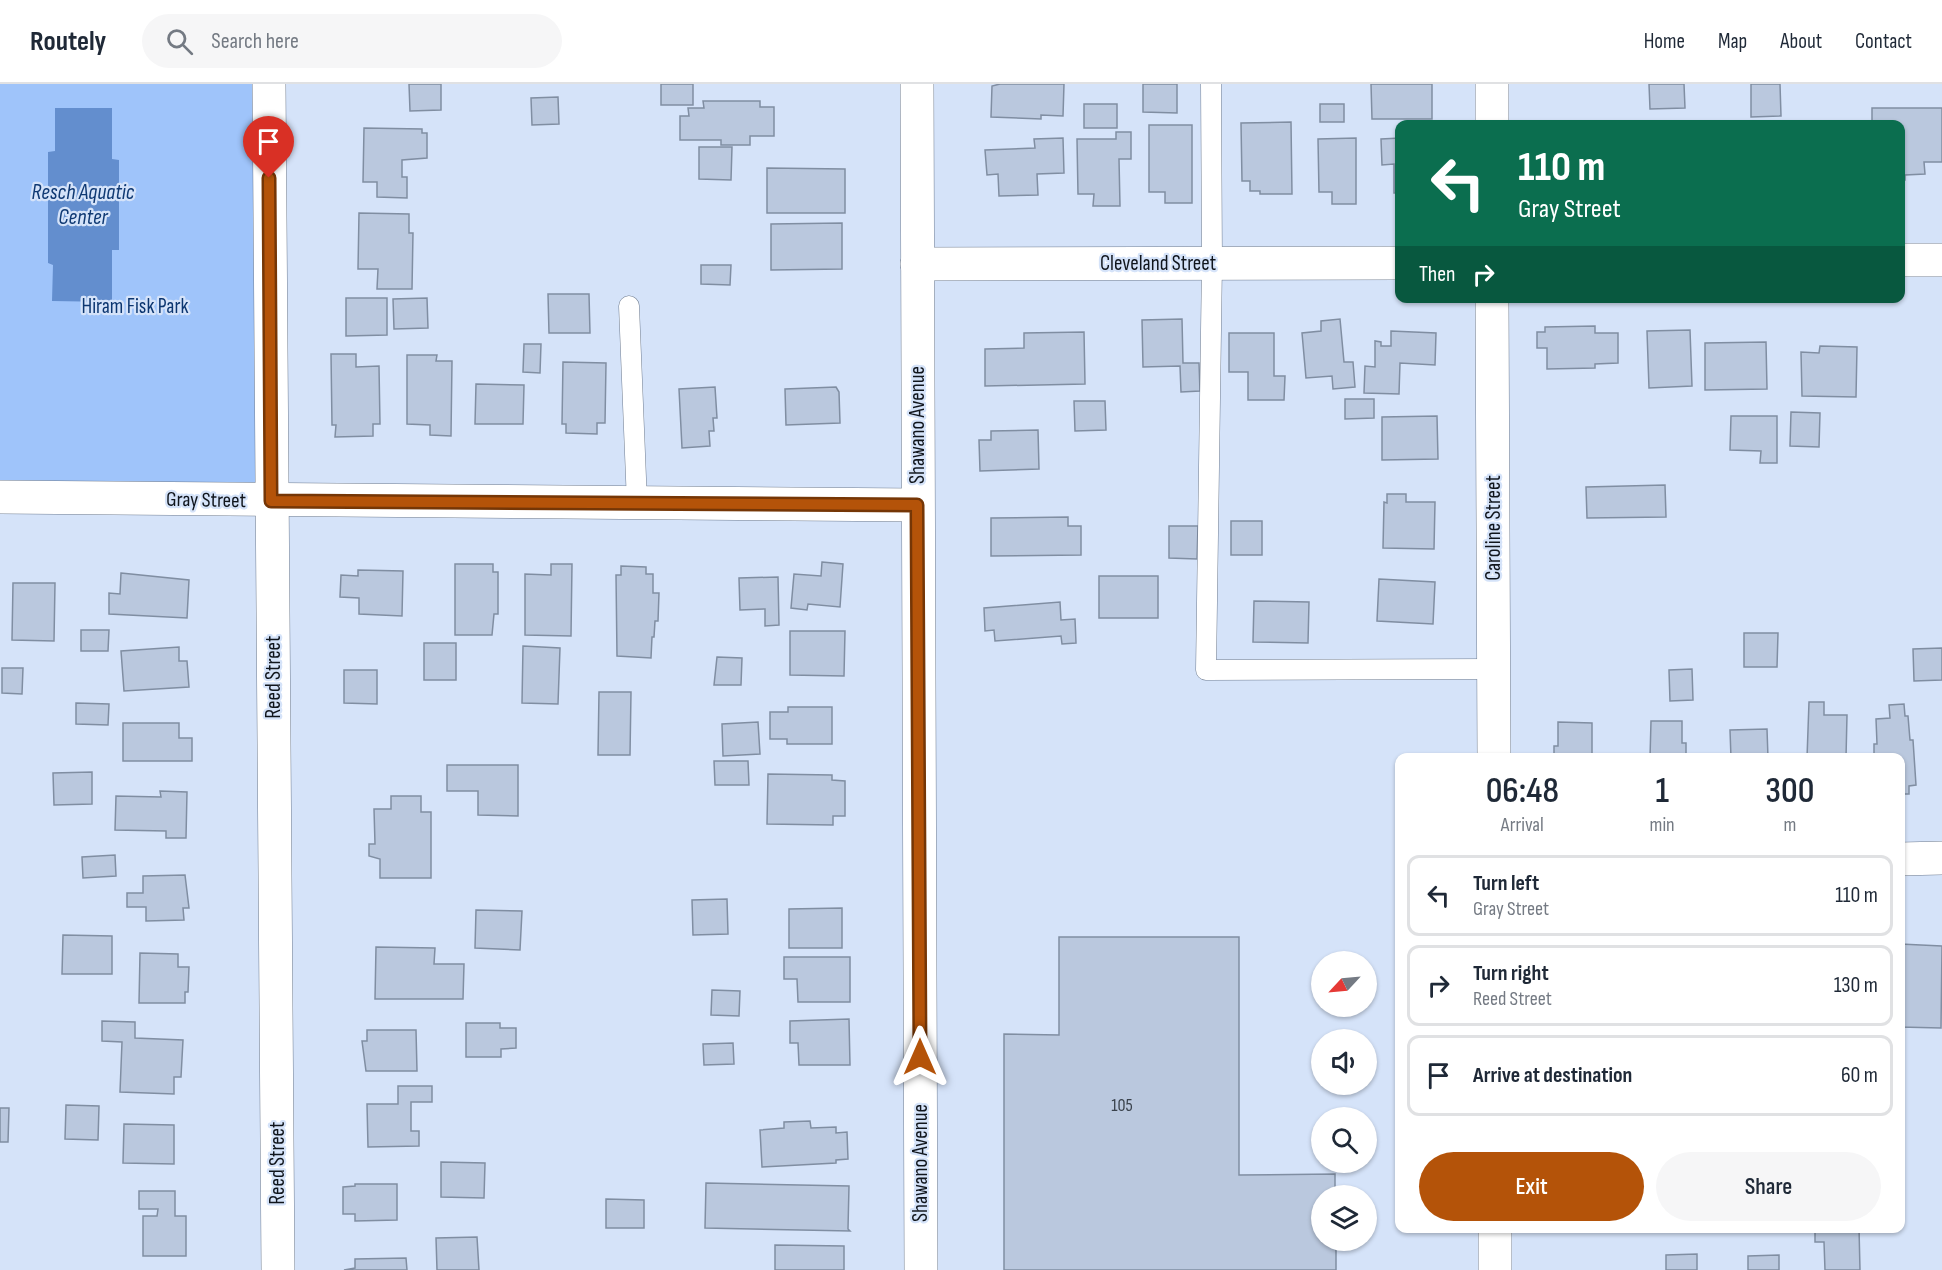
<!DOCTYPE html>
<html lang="en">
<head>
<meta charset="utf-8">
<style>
  :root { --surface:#fff; --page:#f6f6f7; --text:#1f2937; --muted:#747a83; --line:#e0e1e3; --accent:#b45309 }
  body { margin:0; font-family:"Sofia Sans Condensed",sans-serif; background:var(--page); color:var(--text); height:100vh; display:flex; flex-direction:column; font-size:22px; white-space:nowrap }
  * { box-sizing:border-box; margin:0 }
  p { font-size:20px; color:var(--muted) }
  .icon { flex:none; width:33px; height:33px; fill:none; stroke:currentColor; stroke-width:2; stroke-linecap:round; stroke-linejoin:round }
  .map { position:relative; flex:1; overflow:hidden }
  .details { position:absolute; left:1395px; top:669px; width:510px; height:480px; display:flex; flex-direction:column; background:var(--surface); border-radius:12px; box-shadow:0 2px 4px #0004 }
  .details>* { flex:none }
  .hud { position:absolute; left:1395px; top:36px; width:510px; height:183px; border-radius:12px; box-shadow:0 2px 4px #0004; background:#0b6e4f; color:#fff; overflow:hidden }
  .needle { width:39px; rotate:244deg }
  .controls { position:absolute; left:1311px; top:867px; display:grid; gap:12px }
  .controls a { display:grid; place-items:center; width:66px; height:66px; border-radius:50%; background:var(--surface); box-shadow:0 2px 4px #0004; font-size:30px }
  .pin { position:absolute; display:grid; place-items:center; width:51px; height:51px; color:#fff; margin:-62px -26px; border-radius:50% 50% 50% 0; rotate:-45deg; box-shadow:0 0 6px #0007 }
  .pin .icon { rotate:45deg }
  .me { position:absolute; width:66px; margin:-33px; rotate:0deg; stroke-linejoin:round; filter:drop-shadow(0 0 4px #0008) }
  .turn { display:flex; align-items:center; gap:21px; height:126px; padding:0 24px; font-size:27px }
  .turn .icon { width:78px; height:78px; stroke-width:2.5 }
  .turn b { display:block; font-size:42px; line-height:51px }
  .then { display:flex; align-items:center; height:57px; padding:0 24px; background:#0003; gap:12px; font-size:22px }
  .eta { display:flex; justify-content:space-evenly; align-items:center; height:102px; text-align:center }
  .eta b { font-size:36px; font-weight:600; line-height:42px }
  .primary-button { display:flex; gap:12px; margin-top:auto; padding:12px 24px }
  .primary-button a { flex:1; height:69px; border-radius:36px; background:var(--accent); color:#fff; font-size:24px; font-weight:600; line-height:69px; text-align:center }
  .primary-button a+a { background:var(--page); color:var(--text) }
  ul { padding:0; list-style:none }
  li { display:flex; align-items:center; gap:18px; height:81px; margin:0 12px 9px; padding:0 12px; border:3px solid var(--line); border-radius:12px }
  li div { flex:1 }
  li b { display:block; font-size:22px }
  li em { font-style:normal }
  header { display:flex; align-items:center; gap:36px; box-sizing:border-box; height:84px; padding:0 30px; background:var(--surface); border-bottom:2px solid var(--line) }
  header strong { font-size:28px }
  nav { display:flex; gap:33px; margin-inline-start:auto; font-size:21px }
  .search { width:420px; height:54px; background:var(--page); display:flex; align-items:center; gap:15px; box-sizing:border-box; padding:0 21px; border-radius:33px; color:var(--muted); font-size:22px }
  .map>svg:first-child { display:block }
</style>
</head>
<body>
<header>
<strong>Routely</strong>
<div class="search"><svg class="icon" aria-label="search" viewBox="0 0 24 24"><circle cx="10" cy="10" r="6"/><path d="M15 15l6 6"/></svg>Search here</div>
<nav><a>Home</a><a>Map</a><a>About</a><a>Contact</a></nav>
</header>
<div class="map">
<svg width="1942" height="1186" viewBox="0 0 1942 1186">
  <rect width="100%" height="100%" fill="#d5e3f9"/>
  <!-- green -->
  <polygon fill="#9fc4fa" points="0,0 269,0 271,417 0,413"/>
  <!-- water -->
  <polygon fill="#638ece" points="55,24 112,24 112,75 119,76 119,166 112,166 112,218 52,217 53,181 48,179 48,68 55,67"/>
  <!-- building -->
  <g fill="#bac8de" stroke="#808ea2" stroke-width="1.5">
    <polygon points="409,0 441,0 441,26 410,27"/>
    <rect x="661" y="0" width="32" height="21"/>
    <polygon points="1000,0 1064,0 1063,32 1041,31 1041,35 991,33 992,2"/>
    <polygon points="1143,0 1177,0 1177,29 1143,28"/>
    <polygon points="1371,0 1432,0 1432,35 1372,35"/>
    <polygon points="1649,0 1684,0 1685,24 1650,25"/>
    <polygon points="1751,0 1780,0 1781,32 1751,33"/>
    <polygon points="558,13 559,40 532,41 531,14"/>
    <polygon points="703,17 760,17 760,23 774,23 774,52 750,52 750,61 721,61 721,56 680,56 680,32 689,32 688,24 704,24"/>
    <rect x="1084" y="20" width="33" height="24"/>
    <rect x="1320" y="20" width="24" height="18"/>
    <polygon points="1872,24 1942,24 1942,78 1924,78 1925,90 1905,91 1905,96 1900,96 1900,40 1872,40"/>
    <rect x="1556" y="37" width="39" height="3"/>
    <polygon points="1291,38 1292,110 1260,110 1260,107 1250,107 1250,97 1242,97 1241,39"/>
    <polygon points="1149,41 1192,41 1192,119 1165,119 1165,108 1149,108"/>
    <polygon points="364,44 422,45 422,49 427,49 427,74 402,76 402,93 407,93 407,114 377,113 377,98 363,98"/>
    <polygon points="1116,48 1131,48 1131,75 1119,75 1120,122 1093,122 1094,110 1078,110 1077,55 1116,55"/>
    <polygon points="1063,54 1064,89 1037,90 1038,111 999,112 998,90 987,91 985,66 1035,64 1034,55"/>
    <polygon points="1356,54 1356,120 1332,120 1332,108 1319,108 1318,55"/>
    <polygon points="1400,54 1400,109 1394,109 1394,80 1382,81 1381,55"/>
    <polygon points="699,63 732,63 731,96 699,95"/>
    <polygon points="767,84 845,85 845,129 767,129"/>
    <polygon points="359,129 409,130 409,149 413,149 412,205 377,205 378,185 358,185"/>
    <polygon points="842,139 842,185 771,186 771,140"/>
    <polygon points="701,181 731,181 730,201 701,200"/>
    <polygon points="548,210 589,210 590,249 549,249"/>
    <polygon points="346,214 387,214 387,251 346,252"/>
    <polygon points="427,214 428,244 394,245 393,215"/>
    <polygon points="1182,235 1183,279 1199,279 1200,307 1181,308 1180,282 1143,283 1142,236"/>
    <polygon points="1340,235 1344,278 1353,278 1355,303 1333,305 1332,292 1306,294 1302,249 1321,247 1321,237"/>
    <polygon points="1595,242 1595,249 1618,249 1618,279 1595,280 1595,284 1547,285 1547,264 1537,264 1537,248 1545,248 1545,243"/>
    <polygon points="1690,246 1692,302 1649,304 1647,247"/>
    <polygon points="1391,247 1436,249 1435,281 1400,279 1399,310 1364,309 1365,282 1375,283 1375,257 1381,258 1381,262 1391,262"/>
    <polygon points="1084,248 1085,300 985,302 985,265 1024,264 1024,249"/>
    <polygon points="1229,249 1274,249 1274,292 1285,292 1284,316 1248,316 1248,288 1229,288"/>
    <polygon points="1766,258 1767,305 1705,306 1705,259"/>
    <polygon points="524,260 541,260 540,289 523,288"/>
    <polygon points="1820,262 1857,263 1856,313 1802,312 1801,268 1819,269"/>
    <polygon points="331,270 356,270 356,283 379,282 380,340 373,340 373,352 335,353 336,341 332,341"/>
    <polygon points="407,271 437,271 436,277 452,277 451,352 430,351 430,341 407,340"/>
    <polygon points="563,278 606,279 605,339 597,339 597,350 566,349 566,340 562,340"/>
    <polygon points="476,300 524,301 523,340 475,340"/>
    <polygon points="715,303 717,334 713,334 714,347 709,347 710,362 682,364 679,305"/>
    <polygon points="836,303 839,308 840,339 786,341 785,305"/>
    <polygon points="1345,315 1374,315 1374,334 1345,335"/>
    <polygon points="1074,317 1105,317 1106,346 1075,347"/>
    <polygon points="1791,328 1820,329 1819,363 1790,362"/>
    <polygon points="1437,332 1438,375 1382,376 1382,333"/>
    <polygon points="1731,332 1777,332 1777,379 1760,379 1761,367 1730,366"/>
    <polygon points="1038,346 1039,385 980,387 979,356 991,356 991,347"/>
    <polygon points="1665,401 1666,433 1587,434 1586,403"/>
    <polygon points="1387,410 1406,410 1406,418 1435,418 1434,465 1383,464 1384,418 1387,419"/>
    <polygon points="1068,433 1068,442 1081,442 1081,471 991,472 991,434"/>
    <rect x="1231" y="437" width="31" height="34"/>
    <polygon points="1169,442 1198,442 1197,475 1169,474"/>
    <polygon points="822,478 843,480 840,523 808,520 807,526 791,524 794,490 821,492"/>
    <polygon points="455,480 493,480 493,488 498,488 498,530 494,530 492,551 455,551"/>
    <polygon points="551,480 572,480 571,552 525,551 525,490 551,491"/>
    <polygon points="621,482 646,483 646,490 653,490 653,509 659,509 658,537 655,537 654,553 652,553 651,574 617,572 616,491 621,491"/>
    <polygon points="358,486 403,487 402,532 359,530 359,514 340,513 341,491 358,492"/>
    <polygon points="121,489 189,496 187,534 109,530 109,509 120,510"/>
    <rect x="1099" y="492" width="59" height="42"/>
    <polygon points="778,493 779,541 765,542 765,525 740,526 739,494"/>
    <polygon points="1379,495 1435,498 1433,540 1377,537"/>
    <polygon points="13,499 55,499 54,557 12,556"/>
    <polygon points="1254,517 1309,518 1308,559 1253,558"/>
    <polygon points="1060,518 1061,536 1075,535 1076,559 1062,560 1061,552 995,557 994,546 985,547 984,524"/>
    <polygon points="81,546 109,546 108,567 81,567"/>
    <polygon points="790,547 845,547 844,592 790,591"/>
    <polygon points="1744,549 1778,549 1777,583 1744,583"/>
    <rect x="424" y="559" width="32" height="37"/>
    <polygon points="523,562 560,564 558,620 522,619"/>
    <polygon points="179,563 179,577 187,577 189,603 124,607 121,567"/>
    <polygon points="1942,564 1942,596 1914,597 1913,565"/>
    <polygon points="717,573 742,574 741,601 714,601"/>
    <polygon points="2,584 23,584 22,610 2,609"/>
    <polygon points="1692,585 1693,616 1670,617 1669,586"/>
    <polygon points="344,586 377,586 377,620 344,619"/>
    <polygon points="599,608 631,608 630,671 598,671"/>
    <polygon points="1809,618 1824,618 1824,631 1847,631 1846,674 1807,674"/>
    <polygon points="76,619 109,620 108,641 76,640"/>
    <polygon points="1904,620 1905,632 1908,632 1910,656 1913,656 1916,701 1909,702 1909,710 1900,710 1900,674 1874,674 1874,660 1877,660 1876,635 1890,634 1889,621"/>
    <polygon points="788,623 832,623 832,660 787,660 787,655 770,655 770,628 788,628"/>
    <polygon points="1651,637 1682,637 1682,659 1686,659 1686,674 1650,674"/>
    <polygon points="758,638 760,670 723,672 722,640"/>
    <polygon points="1558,638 1592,639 1592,674 1554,674 1554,662 1558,662"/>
    <polygon points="123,639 179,639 179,654 192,654 192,677 123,677"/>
    <polygon points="1767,645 1768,674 1731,674 1730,646"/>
    <polygon points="714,677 748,677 749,701 715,701"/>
    <polygon points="447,681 518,681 518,732 478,731 478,707 447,707"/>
    <polygon points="92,688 92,720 54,721 53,689"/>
    <polygon points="768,690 832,691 832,696 845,697 845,732 833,732 833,741 767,740"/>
    <polygon points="160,707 187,708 186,754 166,754 166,747 115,746 116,712 161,713"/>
    <polygon points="391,712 421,712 421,728 431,728 431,794 380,794 380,775 369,772 369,760 375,760 374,725 391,725"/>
    <polygon points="115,771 116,792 83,794 82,773"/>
    <polygon points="185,791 189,824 183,824 184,836 146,837 146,823 127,823 127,809 143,809 143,792"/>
    <polygon points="727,815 728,850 693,851 692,816"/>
    <polygon points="842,824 842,864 789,864 789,825"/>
    <polygon points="476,826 522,827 520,866 475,864"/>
    <polygon points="63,851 112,852 112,890 62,890"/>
    <polygon points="1059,853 1239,853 1239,1091 1335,1090 1335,1112 1322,1112 1322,1156 1336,1156 1336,1186 1004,1186 1004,950 1059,951"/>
    <polygon points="1900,860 1942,862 1941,944 1900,943"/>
    <polygon points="376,863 435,864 434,880 464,880 463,915 375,915"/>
    <polygon points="140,869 178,870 178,883 189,883 188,908 185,908 185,919 139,919"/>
    <polygon points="784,873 850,873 850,918 798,918 797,895 784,895"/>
    <polygon points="712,906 740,907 739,932 711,931"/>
    <polygon points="849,935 850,981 799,981 798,959 790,959 790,937"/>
    <polygon points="102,937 135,938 135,954 183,956 181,993 174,993 174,1010 120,1008 122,958 102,957"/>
    <polygon points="466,939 500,939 500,944 516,944 516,964 501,965 501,973 466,973"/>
    <polygon points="367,946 416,946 417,987 366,987 362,957 367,957"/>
    <polygon points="733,959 734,980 704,981 703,960"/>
    <polygon points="398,1002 432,1002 432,1018 411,1018 411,1047 419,1047 419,1062 368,1063 367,1020 398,1020"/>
    <polygon points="66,1021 99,1022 98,1056 65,1055"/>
    <polygon points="0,1024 9,1024 8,1058 0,1058"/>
    <polygon points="810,1037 811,1044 836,1043 836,1049 847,1048 848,1075 836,1076 836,1079 762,1083 760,1046 784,1044 784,1038"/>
    <polygon points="124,1040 174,1041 174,1080 123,1079"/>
    <polygon points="441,1078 485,1079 484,1114 441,1113"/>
    <polygon points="706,1099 849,1102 848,1145 850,1147 705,1144"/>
    <polygon points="355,1100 397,1100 397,1136 355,1137 355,1130 343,1130 343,1103 355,1102"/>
    <polygon points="139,1107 175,1107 175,1132 186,1132 186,1172 143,1172 143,1132 157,1132 158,1125 139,1125"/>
    <polygon points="606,1115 644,1116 644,1144 606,1144"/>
    <polygon points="1815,1144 1859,1144 1860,1186 1825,1186 1824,1158 1815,1158"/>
    <polygon points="477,1153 479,1186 437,1186 436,1154"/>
    <polygon points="775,1161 844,1162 844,1186 775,1186"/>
    <polygon points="1697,1170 1697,1186 1666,1186 1666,1171"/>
    <polygon points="1779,1171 1779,1186 1748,1186 1748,1172"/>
    <polygon points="406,1174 407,1186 344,1186 355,1184 355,1175"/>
  </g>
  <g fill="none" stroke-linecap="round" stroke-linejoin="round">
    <!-- service casing -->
    <g stroke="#707d90" stroke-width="21">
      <g id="service">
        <polyline points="1211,0 1212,179 1206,586 1493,585"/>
        <polyline points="629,222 637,419"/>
      </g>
    </g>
    <!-- minor casing -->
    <g stroke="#707d90" stroke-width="34">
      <g id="minor">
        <polyline points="269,0 278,1186"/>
        <polyline points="1492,0 1492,40"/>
        <polyline points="1900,176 1942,176"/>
        <polyline points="917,180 1400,179"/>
        <polyline points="1492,214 1494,674"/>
        <polyline points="0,413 917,421"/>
        <polyline points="1900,775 1942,774"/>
        <polyline points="1495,1144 1495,1186"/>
      </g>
    </g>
    <!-- primary casing -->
    <g stroke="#707d90" stroke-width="34">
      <polyline id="primary" points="917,0 921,1186"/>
    </g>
    <!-- service -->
    <use href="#service" stroke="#fff" stroke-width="20"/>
    <!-- minor -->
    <use href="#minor" stroke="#fff" stroke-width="33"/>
    <!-- primary -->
    <use href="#primary" stroke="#fff" stroke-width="33"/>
  </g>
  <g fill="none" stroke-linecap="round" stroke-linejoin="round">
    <!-- route casing -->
    <g stroke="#753606" stroke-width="15">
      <polyline id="route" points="269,94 271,417 917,421 920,973"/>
    </g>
    <!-- route -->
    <use href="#route" stroke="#b45309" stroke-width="10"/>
  </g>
  <g text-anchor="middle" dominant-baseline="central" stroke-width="4.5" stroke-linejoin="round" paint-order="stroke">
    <!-- number labels -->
    <g font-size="18" fill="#3a424c">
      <text x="1122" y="1021">105</text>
    </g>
    <!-- street labels -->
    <g font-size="21" fill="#10151c" stroke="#d5e3f9">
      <text x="1158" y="179">Cleveland Street</text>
      <text transform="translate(917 341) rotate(-90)">Shawano Avenue</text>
      <text transform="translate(206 416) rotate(1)">Gray Street</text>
      <text transform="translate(1493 444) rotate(-90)">Caroline Street</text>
      <text transform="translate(273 593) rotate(-90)">Reed Street</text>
      <text transform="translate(277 1079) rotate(-90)">Reed Street</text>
      <text transform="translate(920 1079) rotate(-90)">Shawano Avenue</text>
    </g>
    <!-- park labels -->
    <g font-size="21" fill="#0c3670" stroke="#d5e3f9">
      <text x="135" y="222">Hiram Fisk Park</text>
    </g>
    <!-- water labels -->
    <g font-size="22" font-style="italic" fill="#0f3973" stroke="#d5e3f9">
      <text x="83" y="108">Resch Aquatic<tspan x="83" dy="25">Center</tspan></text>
    </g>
  </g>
</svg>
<div class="controls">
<a><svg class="needle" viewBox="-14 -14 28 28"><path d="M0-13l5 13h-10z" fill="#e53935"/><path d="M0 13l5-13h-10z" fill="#747a83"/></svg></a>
<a><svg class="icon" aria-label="sound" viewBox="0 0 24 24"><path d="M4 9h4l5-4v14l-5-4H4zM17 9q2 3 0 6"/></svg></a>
<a><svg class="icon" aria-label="search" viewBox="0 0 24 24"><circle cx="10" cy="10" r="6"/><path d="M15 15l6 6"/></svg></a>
<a><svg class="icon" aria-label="layers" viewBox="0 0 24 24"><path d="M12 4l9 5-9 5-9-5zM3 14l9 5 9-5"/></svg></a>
</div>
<div class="pin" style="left:269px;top:94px;background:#d93025"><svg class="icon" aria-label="arrive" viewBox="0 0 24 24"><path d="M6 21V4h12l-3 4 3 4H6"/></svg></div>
<svg class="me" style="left:920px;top:973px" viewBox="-20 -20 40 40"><path d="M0-17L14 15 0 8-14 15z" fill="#b45309" stroke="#fff" stroke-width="4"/></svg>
<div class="hud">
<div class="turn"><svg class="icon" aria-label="left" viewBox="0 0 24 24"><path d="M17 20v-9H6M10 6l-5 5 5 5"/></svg><div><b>110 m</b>Gray Street</div></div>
<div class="then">Then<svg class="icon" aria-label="right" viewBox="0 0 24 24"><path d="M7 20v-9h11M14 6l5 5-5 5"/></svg></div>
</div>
<section class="details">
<div class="eta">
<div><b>06:48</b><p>Arrival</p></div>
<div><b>1</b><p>min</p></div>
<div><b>300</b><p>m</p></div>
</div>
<ul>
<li><svg class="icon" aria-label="left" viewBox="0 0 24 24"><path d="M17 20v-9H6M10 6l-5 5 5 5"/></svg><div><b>Turn left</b><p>Gray Street</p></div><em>110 m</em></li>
<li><svg class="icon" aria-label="right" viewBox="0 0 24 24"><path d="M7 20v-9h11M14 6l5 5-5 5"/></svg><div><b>Turn right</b><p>Reed Street</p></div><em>130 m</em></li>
<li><svg class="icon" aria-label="arrive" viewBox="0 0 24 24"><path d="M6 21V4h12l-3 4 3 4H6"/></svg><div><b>Arrive at destination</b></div><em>60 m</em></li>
</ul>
<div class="primary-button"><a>Exit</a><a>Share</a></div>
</section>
</div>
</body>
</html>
